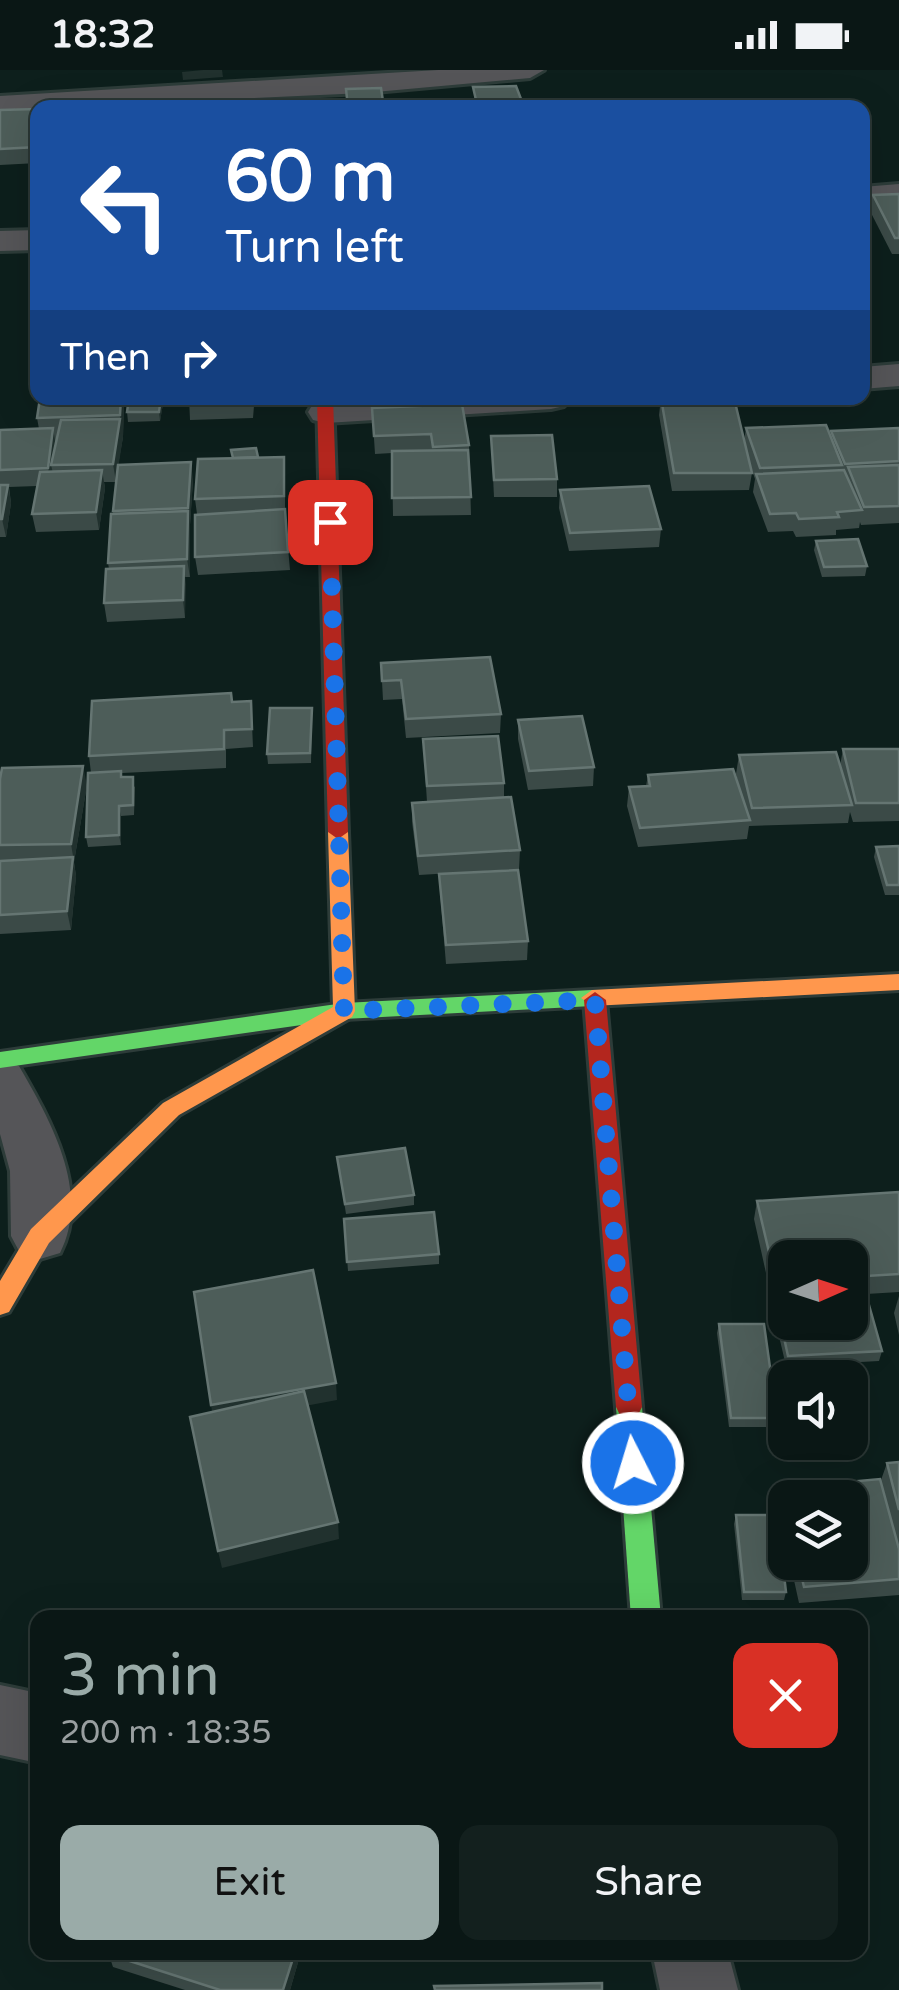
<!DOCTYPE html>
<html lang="en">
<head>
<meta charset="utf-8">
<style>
  :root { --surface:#0a1715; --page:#13201e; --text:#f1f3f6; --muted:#999fa0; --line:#2a3634; --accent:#9aaba8 }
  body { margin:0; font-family:"Varela Round",sans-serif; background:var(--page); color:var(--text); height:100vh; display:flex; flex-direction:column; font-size:38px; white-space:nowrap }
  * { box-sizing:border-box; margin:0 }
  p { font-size:32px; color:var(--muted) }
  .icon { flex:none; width:55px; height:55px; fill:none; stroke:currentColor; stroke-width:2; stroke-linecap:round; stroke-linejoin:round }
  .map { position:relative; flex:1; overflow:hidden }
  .side { position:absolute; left:30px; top:1540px; width:838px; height:350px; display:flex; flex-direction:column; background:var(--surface); border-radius:20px; box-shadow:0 10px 40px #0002,0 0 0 2px var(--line) }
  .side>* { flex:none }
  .hud { position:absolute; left:30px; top:30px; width:840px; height:305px; border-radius:20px; box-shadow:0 10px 40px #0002,0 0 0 2px var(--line); background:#1a4fa0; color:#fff; overflow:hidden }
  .needle { width:65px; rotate:87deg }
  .fabs { position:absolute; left:768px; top:1170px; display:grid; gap:20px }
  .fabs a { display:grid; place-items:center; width:100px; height:100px; border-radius:20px; background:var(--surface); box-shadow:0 10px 40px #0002,0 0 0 2px var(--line); font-size:50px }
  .pin { position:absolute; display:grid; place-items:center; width:85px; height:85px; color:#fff; margin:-42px; border-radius:20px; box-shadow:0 5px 15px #0006 }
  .me { position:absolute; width:110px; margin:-55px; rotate:355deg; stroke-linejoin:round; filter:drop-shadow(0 0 8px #0008) }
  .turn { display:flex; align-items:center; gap:35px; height:210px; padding:0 30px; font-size:45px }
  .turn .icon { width:130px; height:130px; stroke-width:2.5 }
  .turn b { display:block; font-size:70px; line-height:85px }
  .then { display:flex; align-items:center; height:95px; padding:0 30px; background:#0003; gap:20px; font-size:38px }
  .round { display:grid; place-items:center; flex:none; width:105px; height:105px; border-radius:20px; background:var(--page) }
  .headline { display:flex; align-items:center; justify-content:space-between; height:170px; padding:0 30px }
  h1 { font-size:60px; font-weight:600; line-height:75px; color:var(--accent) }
  .action { display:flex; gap:20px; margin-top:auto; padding:20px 30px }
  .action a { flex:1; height:115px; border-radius:20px; background:var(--accent); color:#111; font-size:40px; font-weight:600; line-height:115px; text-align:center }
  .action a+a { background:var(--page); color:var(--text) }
  .status { display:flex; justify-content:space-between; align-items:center; height:70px; padding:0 50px; background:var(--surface); direction:ltr }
  .status svg { height:28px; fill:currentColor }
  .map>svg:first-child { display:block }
</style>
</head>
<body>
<div class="status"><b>18:32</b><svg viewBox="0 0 49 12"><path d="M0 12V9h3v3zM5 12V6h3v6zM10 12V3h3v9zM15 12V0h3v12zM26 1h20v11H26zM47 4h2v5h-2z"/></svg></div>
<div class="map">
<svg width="899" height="1920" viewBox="0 0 899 1920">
  <rect width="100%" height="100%" fill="#0d1f1c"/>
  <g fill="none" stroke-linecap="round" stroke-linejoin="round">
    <!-- street casing -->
    <g stroke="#2d3c39" stroke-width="6">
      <g id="street">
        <polygon points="438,0 544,0 530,8 364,23 38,38 0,42 0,26"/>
        <polygon points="899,114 899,132 862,135 862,117"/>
        <polygon points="38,160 38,180 0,181 0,161"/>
        <polygon points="899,294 899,316 862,319 862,297"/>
        <polygon points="384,328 569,328 564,336 551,339 326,353 313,350 308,342 313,334"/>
        <path d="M0 990 19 996C49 1048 92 1122 60 1183L40 1189 20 1183 11 1166 10 1101 0 1064Z"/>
        <polygon points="0,1615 38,1623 38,1693 0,1685"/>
        <polygon points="652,1882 728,1882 738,1920 660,1920"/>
      </g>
    </g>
    <!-- fast casing -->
    <g stroke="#2d3c39" stroke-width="6">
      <g id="fast">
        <polygon points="592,920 603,928 592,936 344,949 0,998 0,982 344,933"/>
        <polygon points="629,1325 638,1329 642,1337 661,1548 631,1548 616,1337 620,1329"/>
      </g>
    </g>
    <!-- slow casing -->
    <g stroke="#2d3c39" stroke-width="6">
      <g id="slow">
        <polygon points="338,755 348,762 355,941 352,947 179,1045 49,1173 9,1242 0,1245 0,1211 31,1159 163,1033 333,937 328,762"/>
        <polygon points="899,904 899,920 592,936 581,928 592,920"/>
      </g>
    </g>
    <!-- jam casing -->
    <g stroke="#2d3c39" stroke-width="6">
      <g id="jam">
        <polygon points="317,328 333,328 348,762 338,769 328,762"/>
        <polygon points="595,922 606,930 642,1337 638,1345 629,1349 620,1345 616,1337 584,930"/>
      </g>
    </g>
    <!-- street -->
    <use href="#street" fill="#555558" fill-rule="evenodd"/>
    <!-- fast -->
    <use href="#fast" fill="#63d668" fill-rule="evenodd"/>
    <!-- slow -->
    <use href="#slow" fill="#ff974d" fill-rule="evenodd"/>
    <!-- jam -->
    <use href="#jam" fill="#b3261e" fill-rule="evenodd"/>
  </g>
  <!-- wall -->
  <g fill="#3b4a47">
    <polygon points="473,17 521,29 520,37 476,38"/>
    <polygon points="38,39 38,93 0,95 0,40"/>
    <polygon points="899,124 899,184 892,184 870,141 873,125"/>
    <polygon points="124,328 123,367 118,395 193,410 190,455 190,507 185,507 185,548 107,552 104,533 109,499 108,493 116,412 104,412 105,418 99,460 36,462 32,444 37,416 9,417 11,433 6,467 0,467 0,360 39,359 37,348"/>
    <polygon points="164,328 160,351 128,352 127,342"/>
    <polygon points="189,328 268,328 268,336 254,336 253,348 190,350"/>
    <polygon points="661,328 744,371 746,358 830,366 831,361 899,358 899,453 861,455 860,452 859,458 836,460 836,465 796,467 793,461 768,462 753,422 755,409 749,391 752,403 749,420 672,421 659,345"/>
    <polygon points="372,338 469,375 471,445 393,446 392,383 375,384"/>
    <polygon points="491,366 557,409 557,427 494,427"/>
    <polygon points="258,387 285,404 285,444 290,500 198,505 195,487 197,444 195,429"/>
    <polygon points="560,420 661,459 659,477 569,481 559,438"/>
    <polygon points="816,471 867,496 865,506 822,507 814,480"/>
    <polygon points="381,593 501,644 500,663 406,668 402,629 383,630"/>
    <polygon points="251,631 253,677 226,679 226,698 122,703 122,707 135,717 134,745 121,746 121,775 88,777 86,767 91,703 89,686 232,632"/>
    <polygon points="312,638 311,693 268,694 267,684"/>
    <polygon points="518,650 594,697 593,716 528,720 518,669"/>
    <polygon points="423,669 504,713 504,727 520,780 519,799 419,805 412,752 412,733 427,732"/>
    <polygon points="843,679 899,679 899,751 853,752 850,742 848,753 749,756 747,769 638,777 627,736 629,717 646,716 648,705 740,720 736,704 739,685 840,696"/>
    <polygon points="0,709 87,715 74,792 76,806 71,860 0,864"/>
    <polygon points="899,776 899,825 885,825 874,787 876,777"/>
    <polygon points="439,804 528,871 527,890 446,894 440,822"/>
    <polygon points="337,1087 414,1125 414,1135 346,1144"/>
    <polygon points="899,1122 899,1222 850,1225 850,1188 785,1188 785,1229 772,1230 754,1149 757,1131"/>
    <polygon points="344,1149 439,1184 439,1194 348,1201"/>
    <polygon points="899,1226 899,1265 894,1243"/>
    <polygon points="778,1240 882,1281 879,1291 786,1296 775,1249"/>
    <polygon points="719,1254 777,1348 775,1357 729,1357 717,1263"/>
    <polygon points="899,1392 899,1525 799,1533 790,1492 850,1492 785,1428 785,1472 777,1435 781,1418 881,1410 887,1393"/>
    <polygon points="736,1445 786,1522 784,1530 742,1530 734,1454"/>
    <polygon points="108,1882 301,1882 290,1920 185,1920 113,1897"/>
  </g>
  <!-- shaded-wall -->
  <g fill="#21312e">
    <polygon points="203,0 222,0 223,7 183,10 182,2"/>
    <polygon points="121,328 124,328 123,367 116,412 113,394 120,350"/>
    <polygon points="161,328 164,328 160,351 159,342"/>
    <polygon points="53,358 56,376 51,395 53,403 51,416 48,398"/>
    <polygon points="191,392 193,410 190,455 190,507 187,489 188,438"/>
    <polygon points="102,400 105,418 99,460 96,442"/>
    <polygon points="8,415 11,433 6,467 2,449"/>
    <polygon points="184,496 186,514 185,548 183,530"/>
    <polygon points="83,696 87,715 74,792 71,774"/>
    <polygon points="119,736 121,746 121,775 119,765"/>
    <polygon points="73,787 76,806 71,860 67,841"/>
    <polygon points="336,1313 337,1330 214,1353 211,1335"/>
    <polygon points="338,1452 339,1469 222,1498 218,1481"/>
    <polygon points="295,1882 301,1882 290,1920 283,1920"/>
  </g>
  <!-- building -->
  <g fill="#4d5d59" stroke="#657572" stroke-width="2.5">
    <polygon points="516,16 521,29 476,30 473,17"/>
    <polygon points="381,18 384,38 348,38 346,19"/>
    <polygon points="248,32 248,38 193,38 193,34"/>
    <polygon points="38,39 37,77 0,79 0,40"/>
    <polygon points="899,124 899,168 895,168 873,125"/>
    <polygon points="40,328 121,328 120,345 37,348"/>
    <polygon points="129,328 161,328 159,342 127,342"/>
    <polygon points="189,328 252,328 252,331 188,333"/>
    <polygon points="661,328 734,328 752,403 674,403"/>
    <polygon points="462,334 469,375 433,377 431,364 374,366 372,338"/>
    <polygon points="120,349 113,394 51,395 61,350"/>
    <polygon points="826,355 842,395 760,398 746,358"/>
    <polygon points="53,358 48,398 0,400 0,360"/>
    <polygon points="899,358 899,391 845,394 831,361"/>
    <polygon points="552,365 557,409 494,410 491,366"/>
    <polygon points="256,378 258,387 233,388 231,380"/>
    <polygon points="468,380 471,427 392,428 392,381"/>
    <polygon points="284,387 284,426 195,429 198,389"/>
    <polygon points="191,392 188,438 113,441 118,395"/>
    <polygon points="899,395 899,436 864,437 848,397"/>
    <polygon points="102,400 96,442 32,444 40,402"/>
    <polygon points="844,400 862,440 837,442 839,447 799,449 796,443 770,444 756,404"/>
    <polygon points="0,415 8,415 2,449 0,449"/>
    <polygon points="649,416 661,459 570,463 560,420"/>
    <polygon points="285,439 288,482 195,487 195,445"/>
    <polygon points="188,441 187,489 108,493 111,444"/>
    <polygon points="858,469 867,496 824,497 816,471"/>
    <polygon points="184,496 183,530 104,533 106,499"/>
    <polygon points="490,587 501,644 406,649 401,610 382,611 381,593"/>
    <polygon points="231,623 232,632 251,631 252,659 224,660 224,679 89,686 92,631"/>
    <polygon points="270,638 312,638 310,683 267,684"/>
    <polygon points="582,646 594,697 529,701 518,650"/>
    <polygon points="498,666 504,713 427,716 423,669"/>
    <polygon points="843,679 899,679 899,733 856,733"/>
    <polygon points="836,682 852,735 752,738 739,685"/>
    <polygon points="83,696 71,774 0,775 0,709 2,698"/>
    <polygon points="733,699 750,750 640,758 629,717 650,716 648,705"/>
    <polygon points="121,701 121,707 133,707 133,735 119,736 119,765 86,767 88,703"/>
    <polygon points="511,727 520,780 418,786 412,733"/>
    <polygon points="899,776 899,815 887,815 876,777"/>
    <polygon points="73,787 67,841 0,845 0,791"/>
    <polygon points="518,800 528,871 446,875 439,804"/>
    <polygon points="405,1078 414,1125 345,1134 337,1087"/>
    <polygon points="899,1122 899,1204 850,1207 850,1188 785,1188 785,1212 776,1212 757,1131"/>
    <polygon points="434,1142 439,1184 347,1192 344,1149"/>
    <polygon points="313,1200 336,1313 211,1335 194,1222"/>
    <polygon points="869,1235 882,1281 788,1286 778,1240 785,1239 785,1252 850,1252 850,1236"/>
    <polygon points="719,1254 764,1254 777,1348 731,1348"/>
    <polygon points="304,1321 338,1452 218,1481 190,1347"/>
    <polygon points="899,1392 899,1440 887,1393"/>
    <polygon points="880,1409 899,1479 899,1509 804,1517 798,1492 850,1492 850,1428 785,1428 785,1436 781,1418"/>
    <polygon points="736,1445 777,1445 786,1522 744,1522"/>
    <polygon points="108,1882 295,1882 283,1920 220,1920 108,1884"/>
    <polygon points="602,1913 602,1920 435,1920 434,1916"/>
  </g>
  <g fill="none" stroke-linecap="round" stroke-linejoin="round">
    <!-- route -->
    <polyline stroke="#1a73e8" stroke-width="18" stroke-dasharray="0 32.4" points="330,452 344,941 595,930 633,1393"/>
  </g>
</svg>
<div class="fabs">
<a><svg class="needle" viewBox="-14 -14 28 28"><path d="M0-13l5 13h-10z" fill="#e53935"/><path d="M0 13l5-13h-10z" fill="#999fa0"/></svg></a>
<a><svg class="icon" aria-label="sound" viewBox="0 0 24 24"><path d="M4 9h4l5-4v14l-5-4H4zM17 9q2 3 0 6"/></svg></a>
<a><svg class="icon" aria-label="layers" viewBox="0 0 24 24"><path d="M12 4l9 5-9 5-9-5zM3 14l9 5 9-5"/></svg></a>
</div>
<div class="pin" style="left:330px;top:452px;background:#d93025"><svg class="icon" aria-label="arrive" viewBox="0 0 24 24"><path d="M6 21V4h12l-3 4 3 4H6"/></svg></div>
<svg class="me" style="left:633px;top:1393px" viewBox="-20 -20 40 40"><circle r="17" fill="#1a73e8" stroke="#fff" stroke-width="3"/><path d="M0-11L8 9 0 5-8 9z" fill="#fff"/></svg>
<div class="hud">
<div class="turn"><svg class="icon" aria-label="left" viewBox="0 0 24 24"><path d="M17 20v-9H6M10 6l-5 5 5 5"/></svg><div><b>60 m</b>Turn left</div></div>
<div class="then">Then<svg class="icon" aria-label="right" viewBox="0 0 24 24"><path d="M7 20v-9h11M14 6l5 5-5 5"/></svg></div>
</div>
<section class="side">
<div class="headline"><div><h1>3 min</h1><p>200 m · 18:35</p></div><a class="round" style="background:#d93025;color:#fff"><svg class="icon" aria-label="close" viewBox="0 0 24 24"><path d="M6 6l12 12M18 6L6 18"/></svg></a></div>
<div class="action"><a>Exit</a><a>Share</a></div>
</section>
</div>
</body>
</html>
